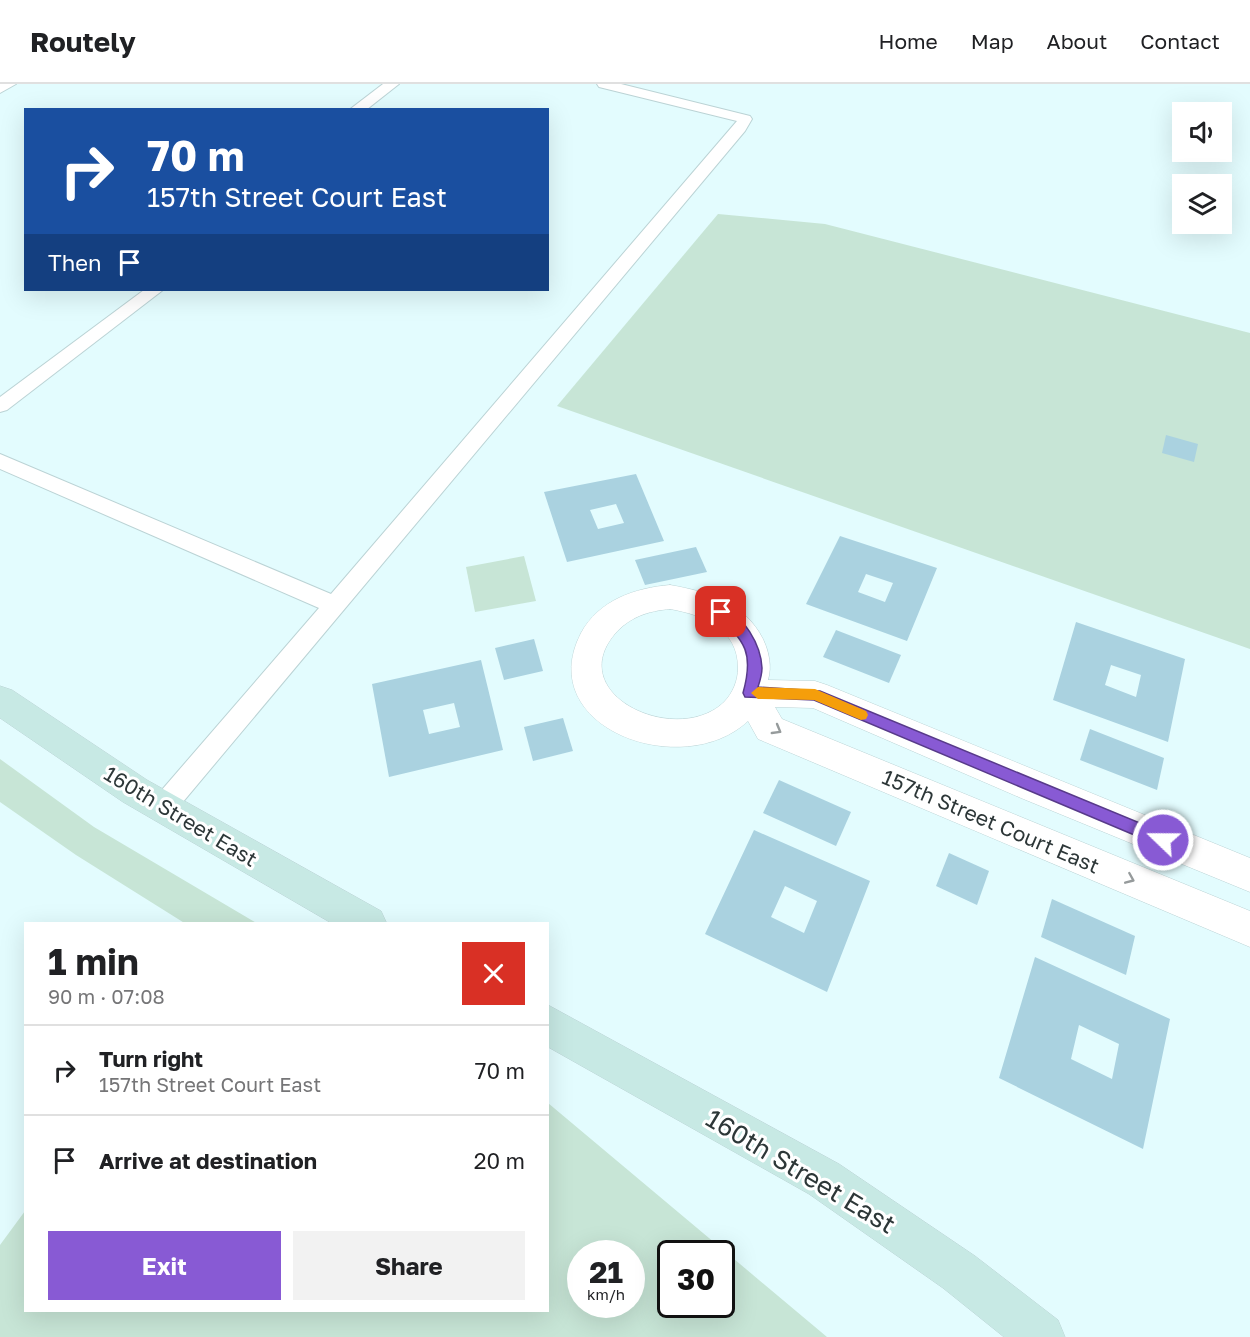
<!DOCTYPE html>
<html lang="en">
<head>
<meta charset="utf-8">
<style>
  :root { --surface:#fff; --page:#f2f2f2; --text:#202124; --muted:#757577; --line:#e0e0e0; --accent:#885ad4 }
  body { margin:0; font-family:"Golos Text",sans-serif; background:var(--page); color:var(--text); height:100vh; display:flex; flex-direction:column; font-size:22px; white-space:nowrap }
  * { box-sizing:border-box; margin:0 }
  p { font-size:20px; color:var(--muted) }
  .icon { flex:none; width:33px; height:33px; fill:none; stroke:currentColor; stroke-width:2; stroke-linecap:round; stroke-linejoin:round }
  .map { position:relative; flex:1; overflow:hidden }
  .drawer { position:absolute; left:24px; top:838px; width:525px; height:390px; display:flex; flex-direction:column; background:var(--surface); border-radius:0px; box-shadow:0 6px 24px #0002 }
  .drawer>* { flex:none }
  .banner { position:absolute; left:24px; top:24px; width:525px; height:183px; border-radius:0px; box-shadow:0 6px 24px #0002; background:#1a4fa0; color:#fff; overflow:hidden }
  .controls { position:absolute; left:1172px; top:18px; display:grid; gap:12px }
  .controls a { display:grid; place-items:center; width:60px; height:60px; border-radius:0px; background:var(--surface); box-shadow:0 6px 24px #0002; font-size:30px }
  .speed { position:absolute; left:567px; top:1156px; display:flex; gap:12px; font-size:30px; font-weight:700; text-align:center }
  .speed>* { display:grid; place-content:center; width:78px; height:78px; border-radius:50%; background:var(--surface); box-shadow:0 6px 24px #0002; line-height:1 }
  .speed small { font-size:15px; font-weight:400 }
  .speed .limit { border:3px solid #111; border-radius:9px; background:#fff; color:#111 }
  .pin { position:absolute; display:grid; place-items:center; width:51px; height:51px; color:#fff; margin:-26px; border-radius:12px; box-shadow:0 3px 9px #0006 }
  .me { position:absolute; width:66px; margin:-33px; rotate:292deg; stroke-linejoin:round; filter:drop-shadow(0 0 4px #0008) }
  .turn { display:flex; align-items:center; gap:21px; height:126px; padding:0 24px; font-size:27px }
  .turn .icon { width:78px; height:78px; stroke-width:2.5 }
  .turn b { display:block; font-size:42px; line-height:51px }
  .then { display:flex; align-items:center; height:57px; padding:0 24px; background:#0003; gap:12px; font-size:22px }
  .round { display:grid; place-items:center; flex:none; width:63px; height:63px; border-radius:0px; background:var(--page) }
  .headline { display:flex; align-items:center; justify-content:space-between; height:102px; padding:0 24px }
  h1 { font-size:36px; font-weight:700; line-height:45px }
  .cta { display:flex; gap:12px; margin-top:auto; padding:12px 24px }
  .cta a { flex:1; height:69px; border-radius:0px; background:var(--accent); color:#fff; font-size:24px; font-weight:700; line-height:69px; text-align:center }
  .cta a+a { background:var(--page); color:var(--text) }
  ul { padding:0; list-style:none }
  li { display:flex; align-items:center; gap:18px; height:90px; padding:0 24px; border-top:2px solid var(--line) }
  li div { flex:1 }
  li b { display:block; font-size:22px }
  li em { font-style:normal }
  header { display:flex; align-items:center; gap:36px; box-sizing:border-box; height:84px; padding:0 30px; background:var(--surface); border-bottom:2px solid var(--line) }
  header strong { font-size:28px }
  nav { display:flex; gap:33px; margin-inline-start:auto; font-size:21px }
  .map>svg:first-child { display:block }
</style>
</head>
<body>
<header>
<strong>Routely</strong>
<nav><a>Home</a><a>Map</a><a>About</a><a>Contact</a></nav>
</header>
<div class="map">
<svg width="1250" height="1253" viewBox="0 0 1250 1253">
  <rect width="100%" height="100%" fill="#e3fcfe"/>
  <!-- green -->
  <g fill="#c7e5d6" fill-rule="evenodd">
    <polygon points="718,130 825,140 1250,249 1250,565 557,322"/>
    <polygon points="524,472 536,517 475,528 466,483"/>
    <polygon points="0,675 94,743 258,840 186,840 76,771 0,718"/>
    <path d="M548 1019 827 1253H0V1161L25 1127 26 1227H548ZM580 1170H632V1221H580ZM670 1170H722V1221H670Z"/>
  </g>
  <!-- building -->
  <g fill="#aad2e0" fill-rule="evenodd">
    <polygon points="1166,351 1198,360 1194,378 1162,369"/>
    <path d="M636 390 664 457 567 478 544 408ZM616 420 624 439 598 445 590 426Z"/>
    <path d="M840 452 937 484 907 557 806 520ZM866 490 893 499 885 518 858 508Z"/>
    <polygon points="696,463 707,488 645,501 635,476"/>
    <path d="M1076 538 1185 575 1168 658 1053 616ZM1111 581 1141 591 1136 613 1105 601Z"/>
    <polygon points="836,546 901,571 889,599 823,573"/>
    <polygon points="534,555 543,587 504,596 495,564"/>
    <path d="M481 576 503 666 389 693 372 600ZM454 619 460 643 429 650 423 626Z"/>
    <polygon points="563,634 573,667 533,677 524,643"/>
    <polygon points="1090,645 1164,674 1157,706 1080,676"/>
    <polygon points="779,696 851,728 836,762 763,729"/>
    <path d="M754 746 870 797 827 908 705 850ZM785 802 817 817 804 849 771 833Z"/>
    <polygon points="949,769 989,787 977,821 936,802"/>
    <polygon points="1052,815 1135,852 1126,891 1041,853"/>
    <path d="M1035 873 1170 935 1143 1065 999 994ZM1079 941 1119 960 1112 995 1071 975Z"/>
  </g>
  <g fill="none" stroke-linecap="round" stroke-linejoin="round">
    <!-- lane casing -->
    <g stroke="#bbd3d5" stroke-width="2">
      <g id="lane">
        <polygon points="0,0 16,0 0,9"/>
        <polygon points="383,0 399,0 366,26 349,26"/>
        <polygon points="597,0 621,0 750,32 752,35 745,47 172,731 163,734 154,731 150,723 154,715 319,524 0,385 0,370 331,510 737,37 599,3"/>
        <polygon points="144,206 163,206 7,326 0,328 0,313"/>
      </g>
    </g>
    <!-- street casing -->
    <g stroke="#bbd3d5" stroke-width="1">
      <path id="street" d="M670 501C709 508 744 518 763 555 769 568 772 582 768 596L815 597 827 601 1250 774V808L1021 714 813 624 775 623 782 635 1250 827V863L758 655 748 637C683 698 532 644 581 549 599 516 635 504 670 501ZM670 525C704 531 738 545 738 584 738 596 733 609 724 618 678 663 564 612 614 551 629 533 648 527 670 525Z"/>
    </g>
    <!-- secondary casing -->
    <g stroke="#bbd3d5" stroke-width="1">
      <g id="secondary">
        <polygon points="0,602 12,606 147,696 381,827 387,840 333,840 123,718 0,634"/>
        <polygon points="548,921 839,1080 975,1172 1058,1236 1065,1253 1004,1253 943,1204 809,1110 548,963"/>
      </g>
    </g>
    <!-- lane -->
    <use href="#lane" fill="#fff" fill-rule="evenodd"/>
    <!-- street -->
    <use href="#street" fill="#fff" fill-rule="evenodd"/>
    <!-- secondary -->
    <use href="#secondary" fill="#c7e9e4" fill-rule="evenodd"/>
  </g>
  <!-- one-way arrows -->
  <defs><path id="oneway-chevron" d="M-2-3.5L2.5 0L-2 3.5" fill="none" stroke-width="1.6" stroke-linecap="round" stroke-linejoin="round" transform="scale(1.5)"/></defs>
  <g stroke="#969b9c">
    <use href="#oneway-chevron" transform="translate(777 646) rotate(30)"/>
    <use href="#oneway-chevron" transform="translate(1130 795) rotate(23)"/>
  </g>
  <!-- route -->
  <path fill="#885ad4" stroke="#583a8a" stroke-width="1.5" d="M721 523C744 531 761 561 762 584 762 591 760 597 758 603L820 607 1169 751 1171 756 1169 761 1163 763 1158 761 814 616 745 613 743 609C754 570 746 557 716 531L715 528 716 524Z"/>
  <!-- slow -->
  <polygon fill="#f59e0b" points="758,603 815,605 866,627 868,631 866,635 861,636 814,616 758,615 751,609"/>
  <g text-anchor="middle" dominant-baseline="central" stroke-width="6" stroke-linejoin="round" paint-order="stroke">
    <!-- street labels -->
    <g font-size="21" fill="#2d3738" stroke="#fff">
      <text transform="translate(181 732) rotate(31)">160th Street East</text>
      <text transform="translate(991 737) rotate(23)">157th Street Court East</text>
    </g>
    <!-- near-street labels -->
    <g font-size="26" fill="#2d3738" stroke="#fff">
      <text transform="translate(801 1087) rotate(31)">160th Street East</text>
    </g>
  </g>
</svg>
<div class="controls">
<a><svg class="icon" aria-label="sound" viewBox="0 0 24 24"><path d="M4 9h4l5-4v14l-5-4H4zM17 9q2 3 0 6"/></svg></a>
<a><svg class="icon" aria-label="layers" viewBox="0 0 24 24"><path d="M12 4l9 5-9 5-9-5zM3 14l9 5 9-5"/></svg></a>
</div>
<div class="speed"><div>21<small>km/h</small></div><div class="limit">30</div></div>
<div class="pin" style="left:721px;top:528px;background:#d93025"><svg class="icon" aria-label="arrive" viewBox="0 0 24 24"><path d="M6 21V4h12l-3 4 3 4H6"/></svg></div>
<svg class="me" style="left:1163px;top:756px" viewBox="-20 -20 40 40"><circle r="17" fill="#885ad4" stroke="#fff" stroke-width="3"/><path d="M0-11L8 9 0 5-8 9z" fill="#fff"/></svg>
<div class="banner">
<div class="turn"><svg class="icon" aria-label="right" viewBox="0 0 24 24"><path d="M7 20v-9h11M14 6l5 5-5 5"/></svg><div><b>70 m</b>157th Street Court East</div></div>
<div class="then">Then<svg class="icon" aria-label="arrive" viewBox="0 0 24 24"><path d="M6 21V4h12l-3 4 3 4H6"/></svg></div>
</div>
<section class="drawer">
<div class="headline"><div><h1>1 min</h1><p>90 m · 07:08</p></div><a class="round" style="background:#d93025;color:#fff"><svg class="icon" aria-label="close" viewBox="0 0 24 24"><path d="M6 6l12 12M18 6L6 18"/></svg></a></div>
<ul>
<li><svg class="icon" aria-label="right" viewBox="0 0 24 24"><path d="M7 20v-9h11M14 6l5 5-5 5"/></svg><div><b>Turn right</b><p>157th Street Court East</p></div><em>70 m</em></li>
<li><svg class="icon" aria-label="arrive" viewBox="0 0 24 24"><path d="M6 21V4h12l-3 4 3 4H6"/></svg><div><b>Arrive at destination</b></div><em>20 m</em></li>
</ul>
<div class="cta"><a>Exit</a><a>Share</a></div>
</section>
</div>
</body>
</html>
